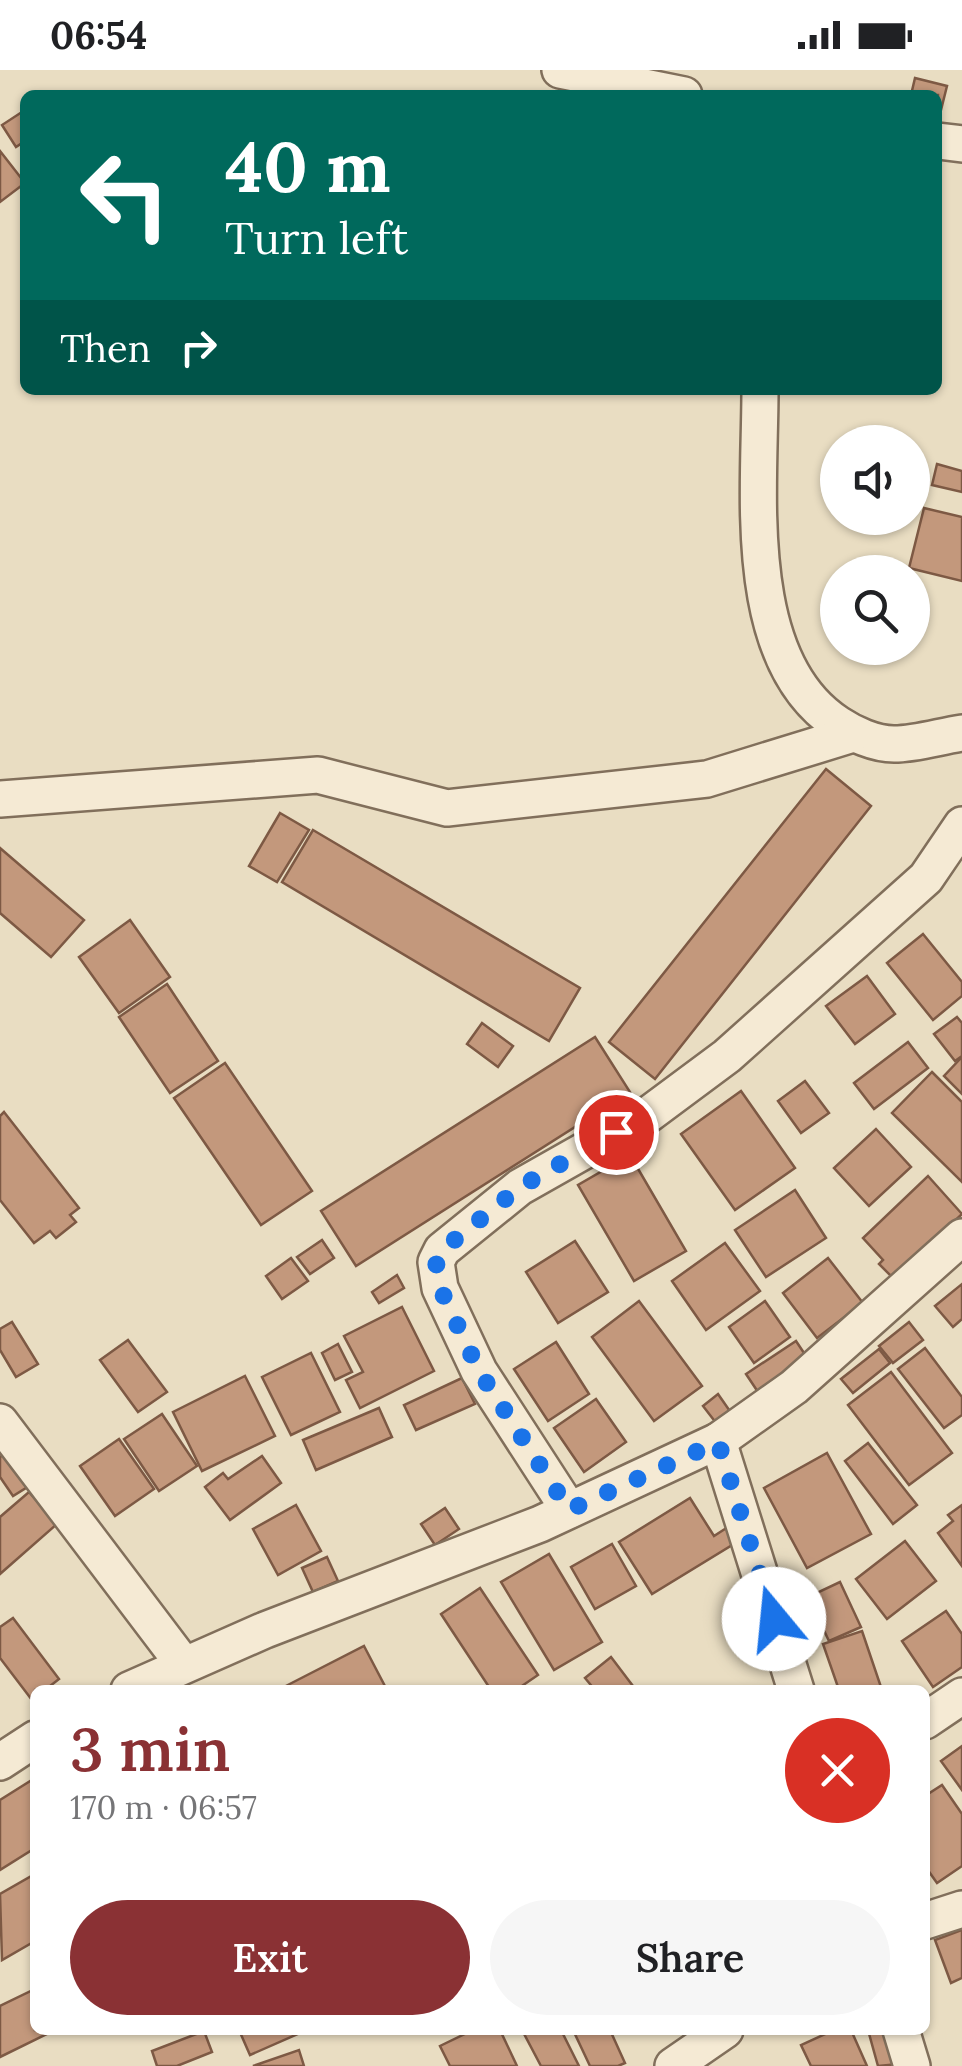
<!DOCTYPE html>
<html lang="en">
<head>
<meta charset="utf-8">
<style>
  :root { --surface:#fff; --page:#f6f6f6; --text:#202124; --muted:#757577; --accent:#8a3134 }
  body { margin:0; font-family:Lora,serif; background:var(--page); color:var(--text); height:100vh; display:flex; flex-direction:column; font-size:38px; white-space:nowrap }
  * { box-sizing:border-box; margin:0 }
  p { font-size:32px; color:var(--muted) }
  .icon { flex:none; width:55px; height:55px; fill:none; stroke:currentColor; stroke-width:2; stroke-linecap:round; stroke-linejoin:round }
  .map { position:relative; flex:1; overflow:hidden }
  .drawer { position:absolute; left:30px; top:1615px; width:900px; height:350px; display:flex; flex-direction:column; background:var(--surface); border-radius:15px; box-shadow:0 2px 8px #0004 }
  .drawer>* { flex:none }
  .guide { position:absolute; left:20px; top:20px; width:922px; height:305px; border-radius:15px; box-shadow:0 2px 8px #0004; background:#00695c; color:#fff; overflow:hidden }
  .tools { position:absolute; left:820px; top:355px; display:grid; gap:20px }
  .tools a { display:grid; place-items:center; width:110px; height:110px; border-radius:50%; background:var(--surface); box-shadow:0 2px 8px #0004; font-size:50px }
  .pin { position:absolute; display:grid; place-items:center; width:85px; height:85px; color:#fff; margin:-42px; border:5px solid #fff; border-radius:50%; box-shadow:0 2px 10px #0007 }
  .me { position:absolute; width:110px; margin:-55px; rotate:343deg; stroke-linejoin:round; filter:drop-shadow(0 0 8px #0008) }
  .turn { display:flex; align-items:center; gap:35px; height:210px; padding:0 40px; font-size:45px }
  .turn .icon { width:130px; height:130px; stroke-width:2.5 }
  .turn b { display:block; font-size:70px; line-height:85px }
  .then { display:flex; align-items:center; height:95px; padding:0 40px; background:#0003; gap:20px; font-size:38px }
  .round { display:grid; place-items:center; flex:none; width:105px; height:105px; border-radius:52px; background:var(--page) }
  .head { display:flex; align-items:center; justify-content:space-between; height:170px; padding:0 40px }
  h1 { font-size:60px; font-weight:600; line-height:75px; color:var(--accent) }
  .primary-button { display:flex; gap:20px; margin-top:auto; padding:20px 40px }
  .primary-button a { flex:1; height:115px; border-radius:60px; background:var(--accent); color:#fff; font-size:40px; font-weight:600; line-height:115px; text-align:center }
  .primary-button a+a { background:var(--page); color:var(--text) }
  .status { display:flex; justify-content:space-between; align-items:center; height:70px; padding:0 50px; background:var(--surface); direction:ltr }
  .status svg { height:28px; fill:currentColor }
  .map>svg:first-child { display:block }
</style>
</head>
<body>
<div class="status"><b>06:54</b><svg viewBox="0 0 49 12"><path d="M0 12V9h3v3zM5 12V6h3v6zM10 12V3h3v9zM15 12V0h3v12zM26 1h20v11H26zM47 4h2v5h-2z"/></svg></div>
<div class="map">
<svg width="962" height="1996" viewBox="0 0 962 1996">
  <rect width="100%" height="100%" fill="#e9ddc2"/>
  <!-- building -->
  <g fill="#c3987c" stroke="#7d5944" stroke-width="2.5">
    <polygon points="915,8 947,16 938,52 938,25 911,25"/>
    <polygon points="25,40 25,71 16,77 2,55"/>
    <polygon points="0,81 25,113 0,132"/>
    <polygon points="937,394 962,401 962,422 932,415"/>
    <polygon points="924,438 962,447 962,511 909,498"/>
    <polygon points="826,699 871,736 655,1009 609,972"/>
    <polygon points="280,743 309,760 277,812 249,796"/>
    <polygon points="313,760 580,918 549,971 282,812"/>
    <polygon points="0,778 84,850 51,887 0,843"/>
    <polygon points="130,850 170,907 119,943 79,887"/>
    <polygon points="923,864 962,912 962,926 933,950 887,893"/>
    <polygon points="867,906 895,944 855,974 826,936"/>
    <polygon points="167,914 218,991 170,1023 119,947"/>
    <polygon points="957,947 962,953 962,986 955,991 934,964"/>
    <polygon points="482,953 513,976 498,997 467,974"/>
    <polygon points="595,967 630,1022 356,1196 321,1141"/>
    <polygon points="908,972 928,998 874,1039 854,1013"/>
    <polygon points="961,988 962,989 962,1024 944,1006"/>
    <polygon points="225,993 312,1121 261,1155 174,1028"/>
    <polygon points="932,1002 962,1032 962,1112 892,1043"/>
    <polygon points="805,1011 829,1043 801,1063 778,1031"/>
    <polygon points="741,1021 795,1098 735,1140 681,1064"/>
    <polygon points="4,1042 79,1138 70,1145 76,1152 56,1168 50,1161 34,1173 0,1130 0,1046"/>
    <polygon points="876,1059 911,1097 869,1136 834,1098"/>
    <polygon points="630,1085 686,1181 634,1211 578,1115"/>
    <polygon points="928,1106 962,1144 894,1209 879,1194 883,1190 863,1168"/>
    <polygon points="795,1120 826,1168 766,1207 735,1160"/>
    <polygon points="322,1170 334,1188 310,1204 297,1187"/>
    <polygon points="575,1171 608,1222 558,1253 526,1202"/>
    <polygon points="725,1173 760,1221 706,1260 672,1211"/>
    <polygon points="291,1188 308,1211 282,1229 266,1206"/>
    <polygon points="828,1188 863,1233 817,1268 783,1223"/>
    <polygon points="397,1205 404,1218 379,1233 372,1222"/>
    <polygon points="962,1214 962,1249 953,1257 935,1236"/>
    <polygon points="639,1231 702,1316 654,1351 592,1267"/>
    <polygon points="765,1231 790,1267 754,1293 729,1257"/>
    <polygon points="402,1237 434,1301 360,1338 346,1310 363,1302 344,1266"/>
    <polygon points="12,1252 38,1294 16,1307 0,1280 0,1259"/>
    <polygon points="909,1252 923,1270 893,1293 879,1276"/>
    <polygon points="128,1270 167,1322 138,1342 100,1290"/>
    <polygon points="796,1271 810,1292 760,1325 746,1304"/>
    <polygon points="556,1272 589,1324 548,1351 514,1299"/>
    <polygon points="338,1274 352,1302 335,1310 322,1283"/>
    <polygon points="925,1278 962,1327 962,1345 944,1358 898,1299"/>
    <polygon points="879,1279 890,1293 853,1323 841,1309"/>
    <polygon points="311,1283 340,1342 291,1365 262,1307"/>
    <polygon points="891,1302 952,1383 909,1415 848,1335"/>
    <polygon points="245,1306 275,1366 202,1401 173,1342"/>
    <polygon points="462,1308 475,1334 416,1360 404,1335"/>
    <polygon points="718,1324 734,1347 720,1358 703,1336"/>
    <polygon points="596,1329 626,1372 584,1402 554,1358"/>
    <polygon points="379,1338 392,1367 316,1400 303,1370"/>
    <polygon points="162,1344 197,1396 159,1421 124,1369"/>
    <polygon points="119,1369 154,1419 115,1446 80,1396"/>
    <polygon points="868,1373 917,1435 893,1454 845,1391"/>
    <polygon points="7,1383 29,1416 13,1426 0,1407 0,1387"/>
    <polygon points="827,1383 871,1464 807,1498 764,1418"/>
    <polygon points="262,1386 281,1413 230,1450 205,1417 223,1403 228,1409"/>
    <polygon points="29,1422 57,1454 0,1504 0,1447"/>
    <polygon points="690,1428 714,1466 728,1457 737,1472 652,1524 619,1472"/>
    <polygon points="296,1435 321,1481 278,1505 253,1459"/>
    <polygon points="962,1435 962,1496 938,1463 953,1451 948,1445"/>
    <polygon points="445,1438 459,1459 435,1475 421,1454"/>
    <polygon points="905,1471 936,1511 887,1549 856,1509"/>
    <polygon points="612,1474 636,1516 595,1539 571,1497"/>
    <polygon points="549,1484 602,1572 554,1600 501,1512"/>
    <polygon points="327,1487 338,1511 313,1522 302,1498"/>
    <polygon points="840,1512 861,1557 829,1571 808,1527"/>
    <polygon points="480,1518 538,1605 516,1620 491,1620 441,1544"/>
    <polygon points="946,1541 962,1564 962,1597 933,1617 902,1571"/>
    <polygon points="13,1548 59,1609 45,1620 35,1620 32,1630 0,1588 0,1557"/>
    <polygon points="862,1561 882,1620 839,1620 823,1574"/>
    <polygon points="364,1576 387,1620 278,1620"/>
    <polygon points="611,1587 636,1620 595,1620 585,1608"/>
    <polygon points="962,1676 962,1720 941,1691"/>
    <polygon points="35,1708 35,1778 0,1800 0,1730"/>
    <polygon points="942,1715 962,1744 962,1796 937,1813 925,1796 925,1726"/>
    <polygon points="35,1804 35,1871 2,1890 0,1824"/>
    <polygon points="962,1860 962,1908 951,1913 935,1870"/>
    <polygon points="35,1919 35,1960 55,1960 0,1987 0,1936"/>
    <polygon points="239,1960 296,1960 298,1964 250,1985"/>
    <polygon points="473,1960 500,1960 517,1996 450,1996 440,1976"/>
    <polygon points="522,1960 561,1960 579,1996 541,1996"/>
    <polygon points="573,1960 610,1960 625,1993 618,1996 590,1996"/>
    <polygon points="834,1960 851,1960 867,1996 811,1996 801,1975"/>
    <polygon points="868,1960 890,1960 899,1994 878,1996"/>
    <polygon points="204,1961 212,1982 177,1996 157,1996 152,1981"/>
    <polygon points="299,1980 304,1996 253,1996"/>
  </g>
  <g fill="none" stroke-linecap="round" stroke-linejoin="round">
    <!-- minor casing -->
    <g stroke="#816f5b" stroke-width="40">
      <g id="minor">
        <polyline points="560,0 684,25"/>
        <polyline points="938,71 962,74"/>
        <path d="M760 320C760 423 740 590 838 654 853 664 875 674 894 674 916 674 941 666 962 663"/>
        <polyline points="0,729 318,705 447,738 707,709 853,664"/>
        <polyline points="0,1352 184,1595"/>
        <polyline points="718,1371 796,1620"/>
        <polyline points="569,1440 479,1301 440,1218 436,1192 442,1180 520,1117 649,1044 727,986 926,808 962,755"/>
        <polyline points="129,1620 265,1560 540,1454 718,1371 794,1317 962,1167"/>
        <polyline points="925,1651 962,1626"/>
        <polyline points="0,1692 35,1669"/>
        <polyline points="925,1851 962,1839"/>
        <polyline points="901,1960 912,1996"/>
        <polyline points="673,1996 725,1960"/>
      </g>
    </g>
    <!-- minor -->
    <use href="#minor" stroke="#f5ead4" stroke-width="35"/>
  </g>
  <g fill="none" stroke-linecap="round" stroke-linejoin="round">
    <!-- route -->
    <polyline stroke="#1a73e8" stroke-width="18" stroke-dasharray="0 32.4" points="616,1062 520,1117 442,1180 436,1192 440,1218 479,1301 569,1440 718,1372 774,1549"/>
  </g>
</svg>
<div class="tools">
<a><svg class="icon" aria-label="sound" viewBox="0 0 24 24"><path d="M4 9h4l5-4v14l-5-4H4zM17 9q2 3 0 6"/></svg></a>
<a><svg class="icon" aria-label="search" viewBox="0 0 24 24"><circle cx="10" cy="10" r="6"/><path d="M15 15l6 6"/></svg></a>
</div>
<div class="pin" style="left:616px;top:1062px;background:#d93025"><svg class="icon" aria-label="arrive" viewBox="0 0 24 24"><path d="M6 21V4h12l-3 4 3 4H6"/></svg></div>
<svg class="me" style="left:774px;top:1549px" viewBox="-20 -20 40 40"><circle r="19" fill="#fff"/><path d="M0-13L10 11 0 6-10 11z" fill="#1a73e8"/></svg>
<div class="guide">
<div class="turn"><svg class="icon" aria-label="left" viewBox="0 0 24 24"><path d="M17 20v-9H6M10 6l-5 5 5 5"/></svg><div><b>40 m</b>Turn left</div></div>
<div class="then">Then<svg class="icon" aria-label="right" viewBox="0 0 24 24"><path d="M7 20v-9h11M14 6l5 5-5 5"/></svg></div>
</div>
<section class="drawer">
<div class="head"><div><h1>3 min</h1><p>170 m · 06:57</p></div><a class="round" style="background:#d93025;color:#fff"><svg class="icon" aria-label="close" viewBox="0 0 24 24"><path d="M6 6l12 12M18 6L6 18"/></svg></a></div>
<div class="primary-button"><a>Exit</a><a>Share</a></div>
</section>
</div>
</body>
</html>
